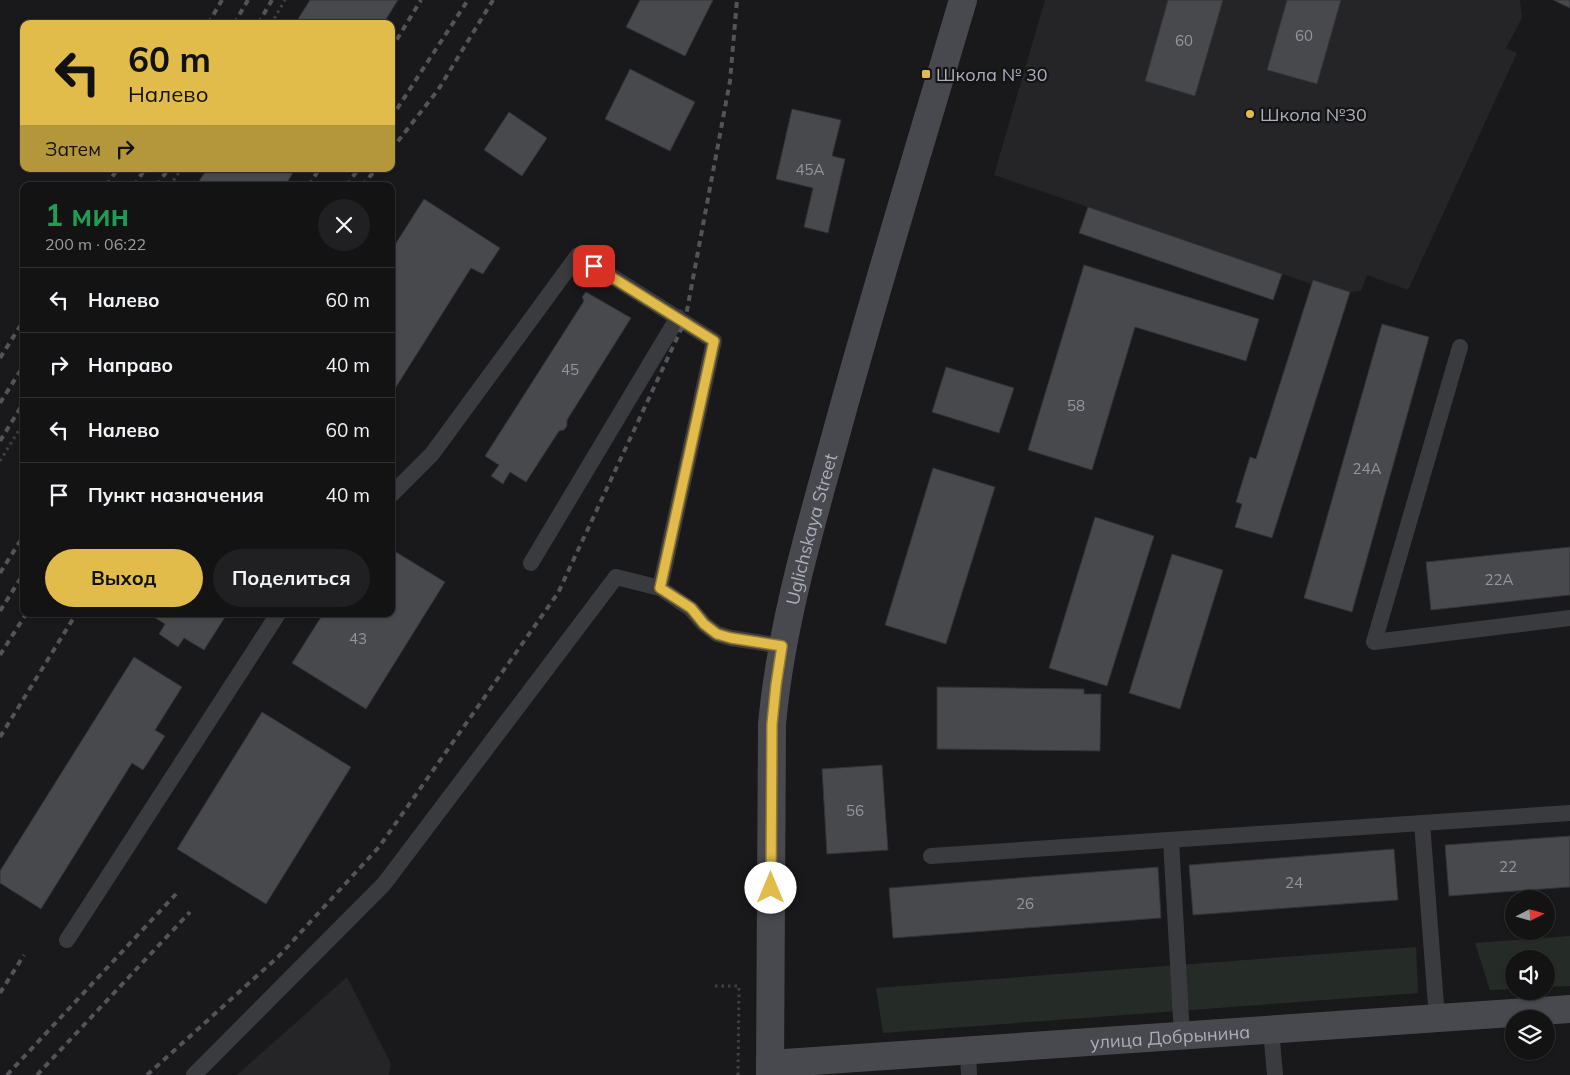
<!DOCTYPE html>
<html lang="ru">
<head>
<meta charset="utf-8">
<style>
  :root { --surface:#131314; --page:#202022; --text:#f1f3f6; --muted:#9d9ea0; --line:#323234; --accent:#e2bc4a }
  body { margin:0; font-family:Mulish,sans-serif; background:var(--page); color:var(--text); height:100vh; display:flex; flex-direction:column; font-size:19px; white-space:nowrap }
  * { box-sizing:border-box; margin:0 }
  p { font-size:16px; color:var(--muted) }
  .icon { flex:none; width:28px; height:28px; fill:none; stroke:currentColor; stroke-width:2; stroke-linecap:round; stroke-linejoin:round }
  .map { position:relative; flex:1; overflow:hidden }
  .details { position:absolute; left:20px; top:182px; width:375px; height:435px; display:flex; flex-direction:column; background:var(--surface); border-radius:10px; box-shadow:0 1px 4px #0004,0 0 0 1px var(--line) }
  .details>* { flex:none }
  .guide { position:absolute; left:20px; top:20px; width:375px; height:152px; border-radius:10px; box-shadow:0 1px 4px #0004,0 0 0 1px var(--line); background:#e2bc4a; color:#111; overflow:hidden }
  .needle { width:32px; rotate:84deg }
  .tools { position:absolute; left:1505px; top:890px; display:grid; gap:10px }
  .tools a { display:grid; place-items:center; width:50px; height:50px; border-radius:50%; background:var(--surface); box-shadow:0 1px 4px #0004,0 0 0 1px var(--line); font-size:25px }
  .pin { position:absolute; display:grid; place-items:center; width:42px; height:42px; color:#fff; margin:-21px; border-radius:10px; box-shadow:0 2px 8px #0006 }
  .me { position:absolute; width:55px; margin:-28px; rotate:0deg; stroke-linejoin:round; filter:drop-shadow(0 0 4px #0008) }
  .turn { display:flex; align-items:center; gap:18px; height:105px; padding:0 25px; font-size:22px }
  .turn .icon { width:65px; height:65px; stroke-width:2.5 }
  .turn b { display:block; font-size:35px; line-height:42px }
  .then { display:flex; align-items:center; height:48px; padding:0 25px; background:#0003; gap:10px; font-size:19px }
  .round { display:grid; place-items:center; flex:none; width:52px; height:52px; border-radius:26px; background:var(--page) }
  .overview { display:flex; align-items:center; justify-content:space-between; height:85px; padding:0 25px }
  h1 { font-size:30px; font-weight:700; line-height:38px; color:#1e9e55 }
  .cta { display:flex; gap:10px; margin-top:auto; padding:10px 25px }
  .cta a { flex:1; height:58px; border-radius:30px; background:var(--accent); color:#111; font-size:20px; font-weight:700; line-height:58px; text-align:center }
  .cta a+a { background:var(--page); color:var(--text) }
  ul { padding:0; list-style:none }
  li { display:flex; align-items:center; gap:15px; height:65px; padding:0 25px; border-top:1px solid var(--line) }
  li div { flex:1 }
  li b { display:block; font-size:19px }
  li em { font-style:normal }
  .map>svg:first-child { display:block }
</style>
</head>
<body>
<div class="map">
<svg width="1570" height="1075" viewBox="0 0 1570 1075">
  <rect width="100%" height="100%" fill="#19191b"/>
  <!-- built -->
  <g fill="#252528">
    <polygon points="1045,0 1520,0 1522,18 1506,48 1517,53 1408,290 1367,275 1361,291 1350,292 1313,280 1311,284 994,175"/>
    <polygon points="347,977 391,1064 389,1075 237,1075"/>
  </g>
  <!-- green -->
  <g fill="#252c27">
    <polygon points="1570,936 1570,986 1546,987 1546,959 1514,959 1514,989 1490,990 1475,943"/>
    <polygon points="1416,947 1418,993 883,1033 876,988"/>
  </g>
  <!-- building -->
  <g fill="#48494d" stroke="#333337">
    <polygon points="310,0 398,0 383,24 295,24"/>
    <polygon points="640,0 713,0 685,56 626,27"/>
    <polygon points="1168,0 1223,0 1195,96 1145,81"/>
    <polygon points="1287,0 1341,0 1317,84 1267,70"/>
    <polygon points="1553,0 1570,0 1570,8"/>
    <polygon points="630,69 695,102 670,151 605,119"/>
    <polygon points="792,109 841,120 832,156 845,159 828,233 804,227 813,188 776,179"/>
    <polygon points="509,112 547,138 522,176 484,150"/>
    <polygon points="207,169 295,169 285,186 196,186"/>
    <polygon points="424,199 500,248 483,274 471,268 391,395 391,251"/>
    <polygon points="1088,207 1282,274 1273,300 1079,233"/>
    <polygon points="1084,265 1259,319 1246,361 1135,327 1092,470 1028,450"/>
    <polygon points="1313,280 1350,292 1272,538 1235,527 1242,504 1236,502 1250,457 1256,459"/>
    <polygon points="586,292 631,318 567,420 567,426 564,430 559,431 526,482 510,472 503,484 491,476 499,465 485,456 584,301 582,297"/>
    <polygon points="1382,324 1429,337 1352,612 1304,598"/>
    <polygon points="946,367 1014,388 999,433 932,412"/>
    <polygon points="933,468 995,487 946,644 885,625"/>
    <polygon points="1095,517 1154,536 1107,686 1049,668"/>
    <polygon points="1570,547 1570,595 1431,610 1426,562"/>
    <polygon points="391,549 445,582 366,709 292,663 323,614 391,614"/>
    <polygon points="1172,554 1223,570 1180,709 1129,693"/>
    <polygon points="149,614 227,614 204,650 184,638 178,647 159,634 165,624"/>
    <polygon points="134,657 182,687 155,730 165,736 143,770 132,763 41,909 0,883 0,871"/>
    <polygon points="937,687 1084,689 1084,694 1101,694 1100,751 937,749"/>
    <polygon points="262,712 351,767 266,904 177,849"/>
    <polygon points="882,765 888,850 827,854 822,769"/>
    <polygon points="1570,836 1570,887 1449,896 1445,845"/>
    <polygon points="1394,849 1398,900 1193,915 1189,865"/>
    <polygon points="1158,867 1161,918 893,938 889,888"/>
  </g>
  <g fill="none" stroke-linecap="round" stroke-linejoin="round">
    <!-- path -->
    <g stroke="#404146" stroke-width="3" stroke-dasharray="2.5 4" stroke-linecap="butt">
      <polyline points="271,24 285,0"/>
      <polyline points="170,186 181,169"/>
      <polyline points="0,461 24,422"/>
      <polyline points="715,986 739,986 738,1075"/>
    </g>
    <!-- lane -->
    <g stroke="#3a3b3f" stroke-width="16">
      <polyline points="1460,347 1374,642 1570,618"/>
      <polyline points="391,495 432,454 578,255 714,341 660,588"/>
      <polyline points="531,563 678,317"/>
      <polyline points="1422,823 1437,1018"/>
      <polyline points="1171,840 1182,1036"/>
      <polyline points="931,856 1570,813"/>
      <polyline points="67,940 278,614"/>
      <polyline points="1271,1029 1275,1075"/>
      <polyline points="968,1050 969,1075"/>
      <polyline points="194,1075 384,884 616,577 660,588 691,609 704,624 717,634 731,638 782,646"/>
    </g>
    <!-- secondary -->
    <g stroke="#48494f" stroke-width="28">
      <path id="s1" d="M770 1064 1570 1009"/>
      <path id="s2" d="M770 1075 772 724C781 626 809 532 835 438 875 291 920 146 963 0"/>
    </g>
    <!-- rail -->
    <g stroke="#53545a" stroke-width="4" stroke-dasharray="6 5" stroke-linecap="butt">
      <polyline points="208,24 222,0"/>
      <polyline points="234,24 248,0"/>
      <polyline points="258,24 272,0"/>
      <polyline points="391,49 421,0"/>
      <polyline points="391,118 468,0"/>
      <polyline points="391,150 438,90 493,0"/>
      <polyline points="107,186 117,169"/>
      <polyline points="134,186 145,169"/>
      <polyline points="157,186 168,169"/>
      <polyline points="309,186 319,169"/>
      <polyline points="347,186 358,169"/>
      <polyline points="362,186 376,169"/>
      <polyline points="0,358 24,320"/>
      <polyline points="0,403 24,365"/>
      <polyline points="0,441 24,402"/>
      <polyline points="0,573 24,535"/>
      <polyline points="0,611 24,573"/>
      <polyline points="0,655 26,614"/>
      <polyline points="0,737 76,614"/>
      <polyline points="0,993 24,955"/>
      <polyline points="7,1075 176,894"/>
      <polyline points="37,1075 190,912"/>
      <polyline points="147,1075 279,956 379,847 558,593 685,321 730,81 737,0"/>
    </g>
  </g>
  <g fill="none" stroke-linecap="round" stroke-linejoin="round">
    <!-- route casing -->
    <g stroke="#937a30" stroke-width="12">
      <polyline id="route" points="594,266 714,341 660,588 691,608 704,624 717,634 731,638 782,646 776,685 772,724 771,888"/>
    </g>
    <!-- route -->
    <use href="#route" stroke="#e2bc4a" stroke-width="9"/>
  </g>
  <!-- markers -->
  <g fill="#e2bc4a" stroke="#141416" stroke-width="2">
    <rect x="921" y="69" width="10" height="10" rx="2.5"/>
    <circle cx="1250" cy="114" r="5"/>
  </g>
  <g text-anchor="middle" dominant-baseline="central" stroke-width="4.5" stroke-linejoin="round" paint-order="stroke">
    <!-- number labels -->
    <g font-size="15" fill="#93969e">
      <text x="1304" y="35">60</text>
      <text x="1184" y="40">60</text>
      <text x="810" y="169">45А</text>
      <text x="570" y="369">45</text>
      <text x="1076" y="405">58</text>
      <text x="1367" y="468">24А</text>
      <text x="1499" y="579">22А</text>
      <text x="358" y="638">43</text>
      <text x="855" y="810">56</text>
      <text x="1508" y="866">22</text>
      <text x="1294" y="882">24</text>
      <text x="1025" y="903">26</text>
    </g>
    <!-- poi labels -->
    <g font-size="18" fill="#acafb9" stroke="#141416" text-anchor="start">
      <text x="936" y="74">Школа № 30</text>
      <text x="1260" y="114">Школа №30</text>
    </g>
    <!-- street labels -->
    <g font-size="18" fill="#acafb9" stroke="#141416">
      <text stroke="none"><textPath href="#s2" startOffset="550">Uglichskaya Street</textPath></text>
      <text stroke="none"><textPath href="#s1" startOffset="401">улица Добрынина</textPath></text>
    </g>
  </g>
</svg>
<div class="tools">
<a><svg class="needle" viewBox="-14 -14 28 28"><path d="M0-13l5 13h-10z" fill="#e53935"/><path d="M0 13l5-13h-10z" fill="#9d9ea0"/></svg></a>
<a><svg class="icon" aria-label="sound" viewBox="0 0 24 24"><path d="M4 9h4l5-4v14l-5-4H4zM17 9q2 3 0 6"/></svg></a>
<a><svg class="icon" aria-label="layers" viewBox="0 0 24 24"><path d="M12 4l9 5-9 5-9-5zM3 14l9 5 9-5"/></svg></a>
</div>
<div class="pin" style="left:594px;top:266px;background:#d93025"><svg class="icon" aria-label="arrive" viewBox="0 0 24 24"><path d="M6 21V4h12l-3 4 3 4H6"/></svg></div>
<svg class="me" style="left:771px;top:888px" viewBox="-20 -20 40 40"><circle r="19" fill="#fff"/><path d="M0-13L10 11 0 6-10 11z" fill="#e2bc4a"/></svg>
<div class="guide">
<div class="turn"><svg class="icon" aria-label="left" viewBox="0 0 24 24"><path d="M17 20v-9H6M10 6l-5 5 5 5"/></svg><div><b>60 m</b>Налево</div></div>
<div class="then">Затем<svg class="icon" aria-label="right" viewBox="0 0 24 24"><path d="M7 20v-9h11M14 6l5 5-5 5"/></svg></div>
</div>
<section class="details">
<div class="overview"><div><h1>1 мин</h1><p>200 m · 06:22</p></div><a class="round"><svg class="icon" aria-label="close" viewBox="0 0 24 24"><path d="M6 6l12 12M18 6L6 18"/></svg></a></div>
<ul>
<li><svg class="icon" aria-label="left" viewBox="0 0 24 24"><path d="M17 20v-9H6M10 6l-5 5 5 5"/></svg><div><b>Налево</b></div><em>60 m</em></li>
<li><svg class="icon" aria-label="right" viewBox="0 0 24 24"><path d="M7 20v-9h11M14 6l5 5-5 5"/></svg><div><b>Направо</b></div><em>40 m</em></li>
<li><svg class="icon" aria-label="left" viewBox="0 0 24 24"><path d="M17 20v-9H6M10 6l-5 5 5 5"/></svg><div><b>Налево</b></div><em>60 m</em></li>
<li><svg class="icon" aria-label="arrive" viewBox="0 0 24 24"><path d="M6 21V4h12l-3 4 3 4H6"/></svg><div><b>Пункт назначения</b></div><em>40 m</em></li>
</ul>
<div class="cta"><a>Выход</a><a>Поделиться</a></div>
</section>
</div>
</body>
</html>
